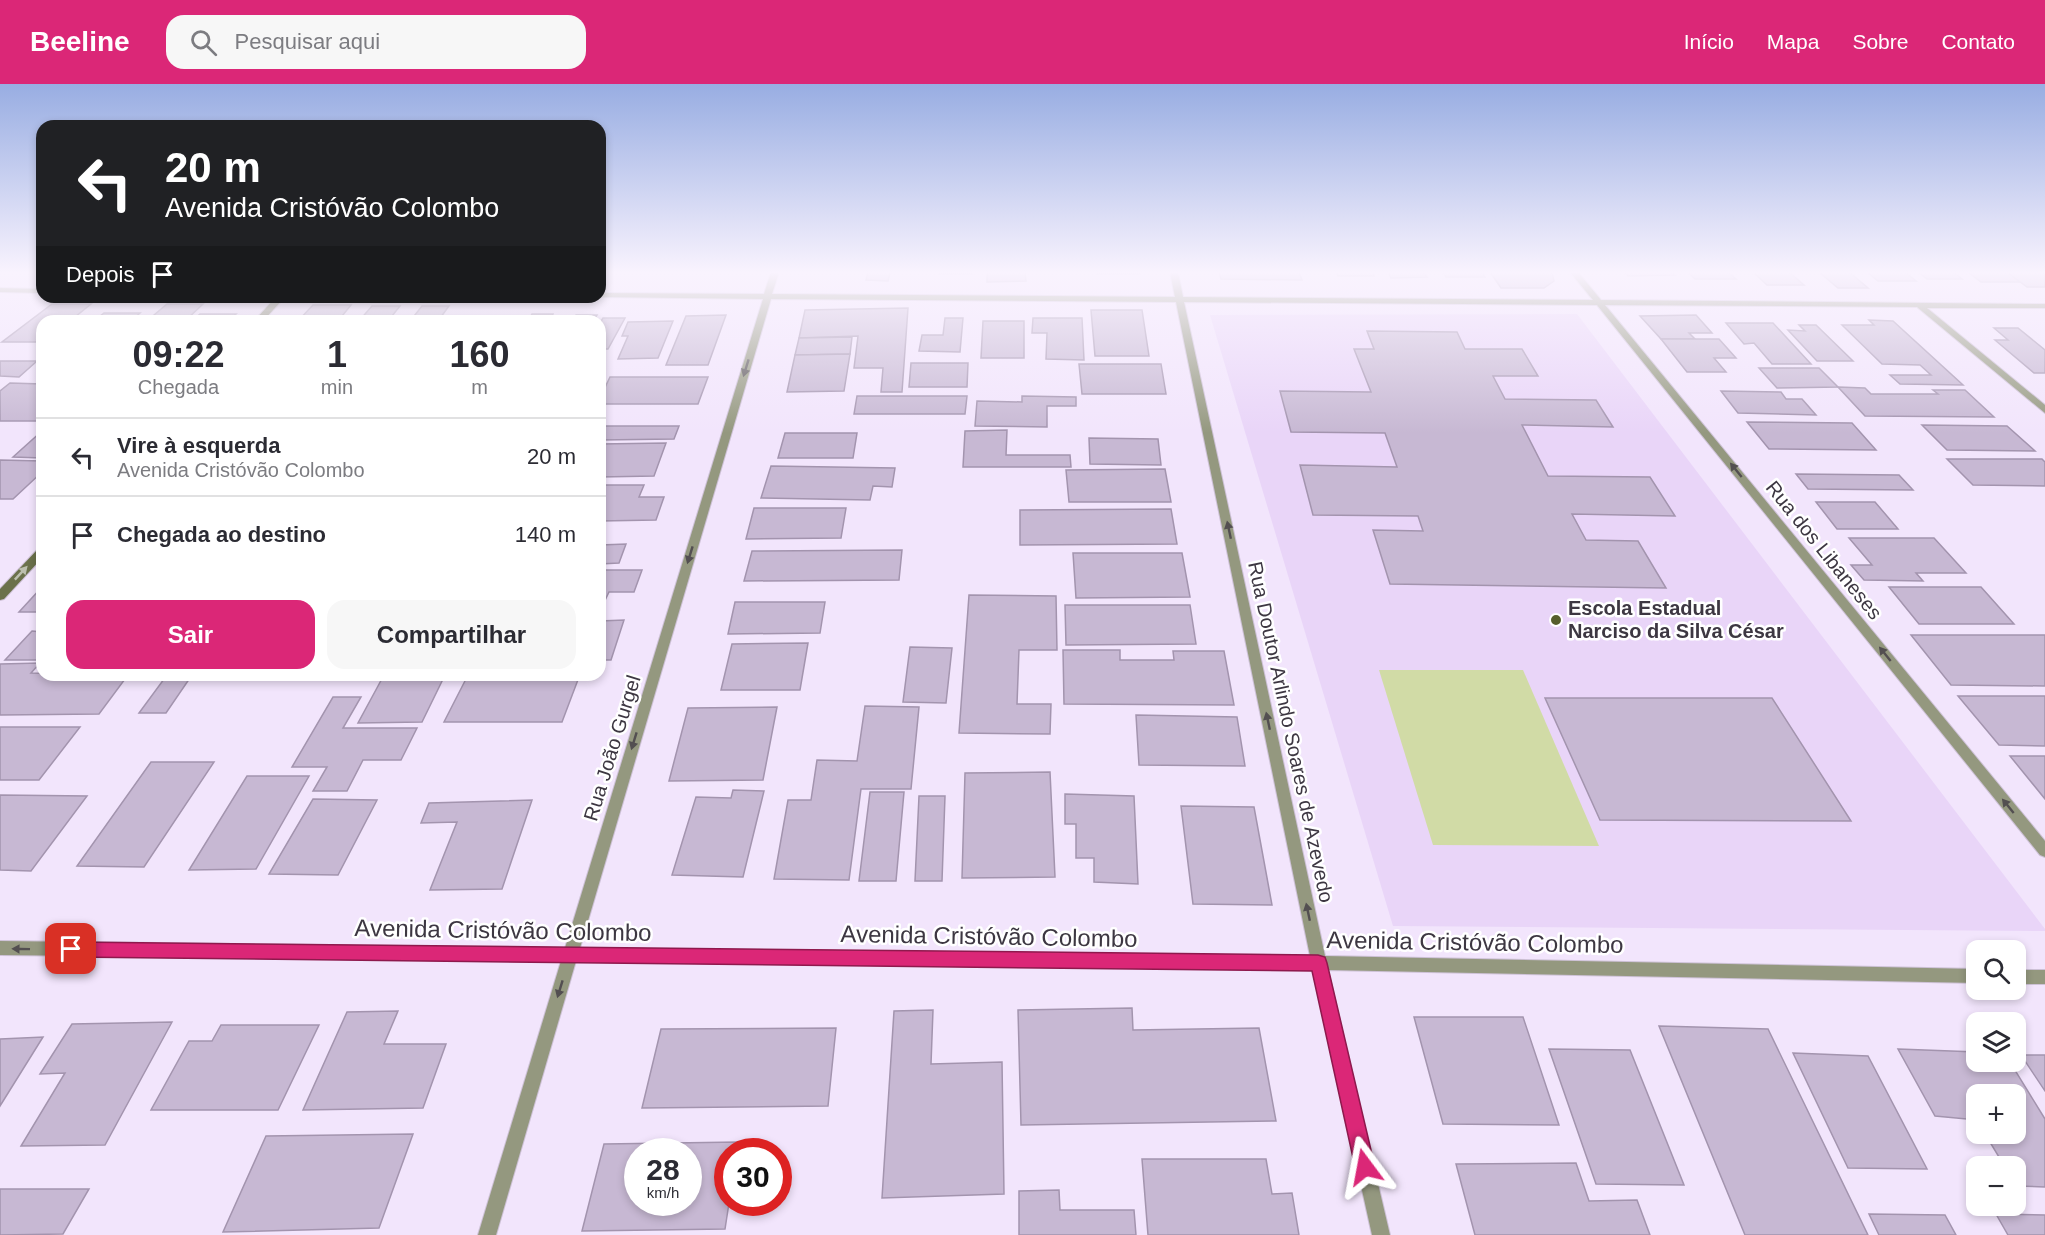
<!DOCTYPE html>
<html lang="pt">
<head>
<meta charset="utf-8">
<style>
  :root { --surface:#fff; --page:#f7f7f7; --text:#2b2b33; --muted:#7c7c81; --line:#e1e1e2; --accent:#db2777 }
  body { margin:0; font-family:Arial,sans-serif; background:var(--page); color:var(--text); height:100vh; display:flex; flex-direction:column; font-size:22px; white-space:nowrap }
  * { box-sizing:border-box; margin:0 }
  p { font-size:20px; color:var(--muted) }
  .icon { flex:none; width:33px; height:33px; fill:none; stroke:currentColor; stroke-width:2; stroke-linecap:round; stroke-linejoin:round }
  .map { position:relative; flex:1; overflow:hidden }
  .panel { position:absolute; left:36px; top:231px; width:570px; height:366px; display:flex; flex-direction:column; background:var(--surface); border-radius:18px; box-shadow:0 3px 9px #0003 }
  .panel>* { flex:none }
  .hud { position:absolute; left:36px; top:36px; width:570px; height:183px; border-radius:18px; box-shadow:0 3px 9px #0003; background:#202124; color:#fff; overflow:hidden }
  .fabs { position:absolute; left:1966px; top:856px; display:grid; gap:12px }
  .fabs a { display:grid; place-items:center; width:60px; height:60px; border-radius:12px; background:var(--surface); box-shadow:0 3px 9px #0003; font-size:30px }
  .speed { position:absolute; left:624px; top:1054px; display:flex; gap:12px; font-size:30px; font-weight:700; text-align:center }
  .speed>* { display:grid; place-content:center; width:78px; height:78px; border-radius:50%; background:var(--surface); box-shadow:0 3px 9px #0003; line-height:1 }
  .speed small { font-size:15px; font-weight:400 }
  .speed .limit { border:9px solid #d22; background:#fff; color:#111 }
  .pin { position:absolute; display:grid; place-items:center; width:51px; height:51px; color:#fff; margin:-26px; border-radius:12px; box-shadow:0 3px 9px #0006 }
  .me { position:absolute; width:66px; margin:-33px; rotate:347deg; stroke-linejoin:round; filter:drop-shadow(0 0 4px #0008) }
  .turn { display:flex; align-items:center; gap:21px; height:126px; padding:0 30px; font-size:27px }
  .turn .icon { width:78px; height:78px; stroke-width:2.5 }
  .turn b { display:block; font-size:42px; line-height:51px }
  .then { display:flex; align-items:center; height:57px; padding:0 30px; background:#0003; gap:12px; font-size:22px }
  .eta { display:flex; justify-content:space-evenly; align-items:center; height:102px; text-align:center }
  .eta b { font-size:36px; font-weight:800; line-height:42px }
  .action { display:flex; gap:12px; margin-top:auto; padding:12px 30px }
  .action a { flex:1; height:69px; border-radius:18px; background:var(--accent); color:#fff; font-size:24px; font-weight:800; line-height:69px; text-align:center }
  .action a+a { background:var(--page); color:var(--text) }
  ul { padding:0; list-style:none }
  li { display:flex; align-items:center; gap:18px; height:78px; padding:0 30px; border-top:2px solid var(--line) }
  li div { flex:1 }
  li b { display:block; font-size:22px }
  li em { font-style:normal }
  header { display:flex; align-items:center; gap:36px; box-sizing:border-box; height:84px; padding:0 30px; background:var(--accent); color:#fff }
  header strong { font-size:28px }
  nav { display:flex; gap:33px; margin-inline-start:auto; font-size:21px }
  .search { width:420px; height:54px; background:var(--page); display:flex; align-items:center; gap:15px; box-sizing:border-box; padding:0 21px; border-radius:18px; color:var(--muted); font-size:22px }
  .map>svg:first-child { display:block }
</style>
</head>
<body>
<header>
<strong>Beeline</strong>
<div class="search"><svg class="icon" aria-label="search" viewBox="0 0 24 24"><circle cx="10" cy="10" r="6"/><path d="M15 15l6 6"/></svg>Pesquisar aqui</div>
<nav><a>Início</a><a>Mapa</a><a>Sobre</a><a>Contato</a></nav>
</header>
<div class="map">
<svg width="2045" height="1151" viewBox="0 0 2045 1151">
  <rect width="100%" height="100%" fill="#f2e5fc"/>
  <!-- built -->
  <polygon fill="#e9d5f8" points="1577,230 2045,845 2045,847 1393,842 1210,231"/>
  <!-- green -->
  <polygon fill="#d1dba6" points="1379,586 1523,586 1599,762 1433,761"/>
  <!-- building -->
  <g fill="#c7b8d3" stroke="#a394ae" stroke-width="1.5" fill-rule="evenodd">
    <polygon points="868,188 900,188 890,189 888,197 866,196"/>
    <rect x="939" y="188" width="33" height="2"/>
    <polygon points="987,188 1025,188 1026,197 987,198"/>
    <polygon points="1097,188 1139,188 1140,190 1097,190"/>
    <polygon points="1219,188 1299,188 1302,196 1221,195"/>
    <polygon points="1336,188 1372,188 1374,192 1338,192"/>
    <polygon points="1388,188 1423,188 1427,193 1391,194"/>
    <polygon points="1443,188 1482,188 1485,193 1446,193"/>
    <polygon points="1490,188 1552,188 1554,197 1544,204 1501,204"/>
    <polygon points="1625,188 1672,188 1675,191 1628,192"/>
    <polygon points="1688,188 1728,188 1736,195 1695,195"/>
    <polygon points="1753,188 1789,188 1804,201 1767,201"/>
    <polygon points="1819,188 1849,188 1868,204 1838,204"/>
    <polygon points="1867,188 1905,188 1916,197 1878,197"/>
    <polygon points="1918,188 1953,188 1962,195 1927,195"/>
    <polygon points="1968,188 2007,188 2021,198 1981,198"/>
    <polygon points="2007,188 2045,188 2045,203 2027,203"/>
    <polygon points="52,220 91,220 70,237 42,237 42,258 2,258"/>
    <polygon points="167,220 203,220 185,237 147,237"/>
    <polygon points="313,221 351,221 338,237 298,237"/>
    <polygon points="372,222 400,222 388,237 359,237"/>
    <polygon points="422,222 449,222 438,237 399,237 411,236"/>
    <polygon points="908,224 902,308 881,308 883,284 854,284 858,252 799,254 805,226"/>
    <polygon points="1091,226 1142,226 1149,272 1095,272"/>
    <polygon points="104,229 140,229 131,237 94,237"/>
    <polygon points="200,230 236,230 228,237 192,237"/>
    <polygon points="532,230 553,230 550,237 508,237 528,237"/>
    <polygon points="576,231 597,231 593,237 572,237"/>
    <polygon points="726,231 708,281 666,281 686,232"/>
    <polygon points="1696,231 1712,249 1689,249 1695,255 1661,255 1640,232"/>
    <polygon points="450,232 490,232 487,237 446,237"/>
    <polygon points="603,234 625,234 608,265 600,265 600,239"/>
    <polygon points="945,234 963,234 960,268 919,267 922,251 943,251"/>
    <polygon points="1033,234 1082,234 1084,276 1046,275 1047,249 1032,249"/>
    <polygon points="1869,236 1893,237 1963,301 1900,300 1890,291 1931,291 1920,281 1882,280 1842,241 1874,241"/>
    <polygon points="673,237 658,274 618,275 628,252 622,252 628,238"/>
    <polygon points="983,237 1024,237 1024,274 981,274"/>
    <polygon points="1726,239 1773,239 1811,280 1772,280 1754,259 1744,260"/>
    <polygon points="1799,241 1816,241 1853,277 1817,277 1788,246 1805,247"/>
    <polygon points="1994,244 2018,244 2045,266 2045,289 2034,289 1995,256 2008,256"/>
    <polygon points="1367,247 1457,248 1465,265 1522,265 1538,292 1493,292 1505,315 1596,316 1613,343 1522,341 1548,392 1650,393 1675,432 1572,430 1586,456 1638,457 1666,504 1390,500 1373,446 1423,447 1418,432 1313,431 1300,381 1397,383 1385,349 1291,348 1280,307 1371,308 1354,265 1374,265"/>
    <polygon points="852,253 850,270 795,271 799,254"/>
    <polygon points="1661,255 1719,255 1736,274 1714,274 1726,288 1687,288"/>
    <polygon points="850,270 844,307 787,308 795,271"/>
    <polygon points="0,277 37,277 19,293 0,292"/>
    <polygon points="911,279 968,279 967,303 909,303"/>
    <polygon points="1079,280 1161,280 1166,310 1082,310"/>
    <polygon points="1759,284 1819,284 1838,303 1777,304"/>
    <polygon points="610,293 708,293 698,320 600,320 600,314"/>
    <polygon points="10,299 42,300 42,337 0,337 0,307"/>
    <polygon points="1838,303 1865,304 1871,310 1938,310 1933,306 1965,306 1994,333 1865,332"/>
    <polygon points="1721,307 1781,308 1786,315 1802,315 1816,331 1738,329"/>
    <polygon points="857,312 967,312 965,330 854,330"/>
    <polygon points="1022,312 1076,313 1076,322 1047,322 1047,343 975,342 977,317 1022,318"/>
    <polygon points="1747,338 1852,339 1876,366 1769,365"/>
    <polygon points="1922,341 2007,342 2035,367 1947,366"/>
    <polygon points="600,342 679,342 674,355 600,356"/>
    <polygon points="1007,346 1006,371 1070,371 1071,383 963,383 965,347"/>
    <polygon points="42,347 42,374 13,373"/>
    <polygon points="785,349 857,349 853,374 778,374"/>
    <polygon points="1089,354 1158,355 1161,381 1090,380"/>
    <polygon points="666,359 654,392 600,393 600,360"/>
    <polygon points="1947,375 2042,375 2045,378 2045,402 1973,401"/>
    <polygon points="0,376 42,377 42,388 13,415 0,415"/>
    <polygon points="771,382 895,384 892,403 873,402 870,416 761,414"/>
    <polygon points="1165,385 1171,418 1069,418 1066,386"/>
    <polygon points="1796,390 1899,391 1913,406 1808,405"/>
    <polygon points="600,401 644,401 639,413 664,413 656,436 600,437"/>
    <polygon points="1816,418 1875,418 1898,445 1837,445"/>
    <polygon points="754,424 846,424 841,454 746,455"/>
    <polygon points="1171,425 1177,460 1020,461 1020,426"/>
    <polygon points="1849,454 1934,454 1966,489 1916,489 1923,497 1864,496 1851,481 1872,481"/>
    <polygon points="626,460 619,479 600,480 600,461"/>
    <polygon points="902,466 899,496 744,497 752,467"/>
    <polygon points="1073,469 1182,469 1190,513 1076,514"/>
    <polygon points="602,486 642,486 634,508 609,508 600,527 600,491"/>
    <polygon points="42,503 42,528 19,528"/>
    <polygon points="1889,503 1981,503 2014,540 1919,540"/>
    <polygon points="969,511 1056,512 1057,566 1019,566 1017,620 1051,620 1050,650 959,649"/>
    <polygon points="735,518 825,518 820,549 728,550"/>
    <polygon points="1065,521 1190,521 1196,560 1066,561"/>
    <polygon points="624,536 611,576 600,576 600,537"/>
    <polygon points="32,547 42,548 42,576 5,576"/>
    <polygon points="1911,551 2045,551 2045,602 1951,601"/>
    <polygon points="808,559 800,606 721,606 732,560"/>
    <polygon points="910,563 952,564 946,619 903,618"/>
    <polygon points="1063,566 1120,566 1120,576 1174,576 1173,567 1224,567 1234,621 1064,620"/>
    <polygon points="40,579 31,589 128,591 99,630 0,631 0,580"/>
    <polygon points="167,591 192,591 166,629 139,629"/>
    <polygon points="384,591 445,591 422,638 358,639"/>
    <polygon points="467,593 579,593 562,638 444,638"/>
    <polygon points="1958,612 2045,612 2045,662 1999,661"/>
    <polygon points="333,613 361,613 343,644 417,644 401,676 363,676 347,707 313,707 327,683 292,683"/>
    <polygon points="1545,614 1772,614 1851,737 1600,736"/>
    <polygon points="865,622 919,623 911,705 861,705 849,796 774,795 788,716 811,716 817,676 857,677"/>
    <polygon points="777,623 763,696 669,697 688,624"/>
    <polygon points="1136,631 1237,633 1245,682 1139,681"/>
    <polygon points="0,643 80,643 39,696 0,696"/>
    <polygon points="2010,672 2045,672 2045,715"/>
    <polygon points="151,678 214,678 144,783 77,782"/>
    <polygon points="1050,688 1055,793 962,794 965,689"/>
    <polygon points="247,692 309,692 256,785 189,786"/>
    <polygon points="733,706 764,707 743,793 672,791 696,713 731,714"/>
    <polygon points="870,708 904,708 896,797 859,797"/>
    <polygon points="1065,710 1134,712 1138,800 1094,798 1094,774 1076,774 1076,740 1065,740"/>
    <polygon points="0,711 87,712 31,787 0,786"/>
    <polygon points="919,712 945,712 942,797 915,797"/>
    <polygon points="313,715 377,716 338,791 269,790"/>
    <polygon points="532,716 502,805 430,806 457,738 421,739 429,719"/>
    <polygon points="1181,722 1254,723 1272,821 1193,820"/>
    <polygon points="1132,924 1133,946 1259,944 1276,1037 1021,1041 1018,926"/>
    <polygon points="933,926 931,980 1002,978 1004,1110 882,1114 894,927"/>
    <polygon points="398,927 384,960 446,960 423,1024 303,1026 347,928"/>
    <polygon points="1414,933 1523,933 1559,1041 1443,1040"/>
    <polygon points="172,938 105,1061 21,1062 65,989 40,990 72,940"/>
    <polygon points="221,941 319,941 278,1026 151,1026 189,957 212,957"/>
    <polygon points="1659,942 1768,945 1868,1151 1745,1151"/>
    <polygon points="836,944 828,1022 642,1024 661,945"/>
    <polygon points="43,953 0,1022 0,955"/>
    <polygon points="1549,965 1630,966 1684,1101 1596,1100"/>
    <polygon points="1898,965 1977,968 1977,978 2010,978 2045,1035 2045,1103 2016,1102 2016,1083 2005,1083 1985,1050 2016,1050 2016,1011 1977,1011 1977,1036 1935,1032"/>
    <polygon points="1793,969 1868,972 1927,1085 1848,1084"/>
    <polygon points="2021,971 2045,971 2045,1007"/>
    <polygon points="413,1050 379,1144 223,1148 266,1052"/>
    <path d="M739 1058 737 1068H728L729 1119 725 1145 582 1147 604 1060ZM638 1068H688V1119H638Z"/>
    <polygon points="1142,1075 1266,1075 1272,1110 1292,1109 1299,1151 1148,1151"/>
    <polygon points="1576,1079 1589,1117 1637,1116 1650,1151 1475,1151 1456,1080"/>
    <polygon points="0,1105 89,1105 63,1150 0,1151"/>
    <polygon points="1059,1106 1060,1126 1134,1126 1136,1151 1019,1151 1019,1107"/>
    <polygon points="1869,1130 1945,1131 1956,1151 1879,1151"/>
    <polygon points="1996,1130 2045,1131 2045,1151 2008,1151"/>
  </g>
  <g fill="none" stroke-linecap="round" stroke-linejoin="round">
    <!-- street casing -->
    <g stroke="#cec2d7" stroke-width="2">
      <g id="street">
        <path d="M771 188H779L772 210 1175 213 1170 188H1178L1183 213 1593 216 1570 188H1578L1601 216 2045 220V224H1927L2045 321V329L1917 223 1605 221 2045 757V773L2040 771 1597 221 1184 218 1325 872 1977 885V899L1328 886 1390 1151H1372L1313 886 576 877 496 1151H478L561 877 0 871V857L565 864 763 215 598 213H600V209L764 210ZM771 215 1176 218 1310 872 580 864Z"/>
        <polygon points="0,204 42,205 42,209 0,208"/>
        <rect x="2016" y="886" width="29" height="14"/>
      </g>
    </g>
    <!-- secondary casing -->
    <g stroke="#cec2d7" stroke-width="2">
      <g id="secondary">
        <polygon points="276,213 285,213 263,237 254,237"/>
        <polygon points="42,464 42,474 4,515 0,516 0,505 38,465"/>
      </g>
    </g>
    <!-- street -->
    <use href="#street" fill="#94987f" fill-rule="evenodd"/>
    <!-- secondary -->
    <use href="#secondary" fill="#6b714b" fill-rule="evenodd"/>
  </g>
  <!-- one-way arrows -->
  <defs><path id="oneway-solid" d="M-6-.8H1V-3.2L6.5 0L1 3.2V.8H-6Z" transform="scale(1.5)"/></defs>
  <g fill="#534f51">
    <use href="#oneway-solid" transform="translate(746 284) rotate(107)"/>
    <use href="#oneway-solid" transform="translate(1736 386) rotate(-129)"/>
    <use href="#oneway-solid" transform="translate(1229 446) rotate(-102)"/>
    <use href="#oneway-solid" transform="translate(690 471) rotate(107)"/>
    <use href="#oneway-solid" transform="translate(1885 570) rotate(-129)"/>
    <use href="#oneway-solid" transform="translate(1268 637) rotate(-102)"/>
    <use href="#oneway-solid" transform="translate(634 657) rotate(107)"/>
    <use href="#oneway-solid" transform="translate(2008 722) rotate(-129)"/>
    <use href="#oneway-solid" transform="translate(1308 828) rotate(-102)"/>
    <use href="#oneway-solid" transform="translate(21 865) rotate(-179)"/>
    <use href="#oneway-solid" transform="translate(560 905) rotate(107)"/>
  </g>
  <use fill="#bcbfae" href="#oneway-solid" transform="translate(21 489) rotate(-47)"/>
  <!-- sky -->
  <linearGradient id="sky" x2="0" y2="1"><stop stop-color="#98ade2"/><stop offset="0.54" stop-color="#f9f3fe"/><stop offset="1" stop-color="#f9f3fe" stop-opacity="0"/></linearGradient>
  <rect width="2045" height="349" fill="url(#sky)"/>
  <!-- route -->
  <polygon fill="#db2777" stroke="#8e194d" stroke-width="1.5" points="71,858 1318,871 1325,873 1327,879 1375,1083 1372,1090 1365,1093 1358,1090 1355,1083 1312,887 71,873 65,871 63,865 65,860"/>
  <!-- markers -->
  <circle fill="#565e2c" stroke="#fff" stroke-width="2" cx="1556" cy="536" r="6"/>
  <g text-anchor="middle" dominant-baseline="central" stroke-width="5" stroke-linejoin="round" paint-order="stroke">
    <!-- street labels -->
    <g font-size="20" fill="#3d3742" stroke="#fff">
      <text transform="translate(1824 466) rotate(51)">Rua dos Libaneses</text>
      <text transform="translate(1291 648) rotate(78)">Rua Doutor Arlindo Soares de Azevedo</text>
      <text transform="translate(612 664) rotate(-73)">Rua João Gurgel</text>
    </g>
    <!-- poi labels -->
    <g font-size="20" font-weight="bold" fill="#3d3742" stroke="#fff" text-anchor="start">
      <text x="1568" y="524">Escola Estadual<tspan x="1568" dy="23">Narciso da Silva César</tspan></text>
    </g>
    <!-- near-street labels -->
    <g font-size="24" fill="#3d3742" stroke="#fff">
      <text transform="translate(503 846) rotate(1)">Avenida Cristóvão Colombo</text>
      <text transform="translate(989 852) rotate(1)">Avenida Cristóvão Colombo</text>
      <text transform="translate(1475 858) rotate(1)">Avenida Cristóvão Colombo</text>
    </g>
  </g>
</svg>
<div class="fabs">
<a><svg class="icon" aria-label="search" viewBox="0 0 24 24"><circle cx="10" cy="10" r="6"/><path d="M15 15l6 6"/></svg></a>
<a><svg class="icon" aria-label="layers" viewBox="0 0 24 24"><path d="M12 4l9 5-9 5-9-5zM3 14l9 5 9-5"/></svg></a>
<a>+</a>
<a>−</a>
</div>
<div class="speed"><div>28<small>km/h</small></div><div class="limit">30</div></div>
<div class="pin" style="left:71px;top:865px;background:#d93025"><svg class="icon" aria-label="arrive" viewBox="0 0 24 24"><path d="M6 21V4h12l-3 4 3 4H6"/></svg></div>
<svg class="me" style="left:1365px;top:1083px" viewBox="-20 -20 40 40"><path d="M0-17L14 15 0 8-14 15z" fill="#db2777" stroke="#fff" stroke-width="4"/></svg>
<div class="hud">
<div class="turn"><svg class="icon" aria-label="left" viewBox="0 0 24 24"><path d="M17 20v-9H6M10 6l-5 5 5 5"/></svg><div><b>20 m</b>Avenida Cristóvão Colombo</div></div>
<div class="then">Depois<svg class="icon" aria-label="arrive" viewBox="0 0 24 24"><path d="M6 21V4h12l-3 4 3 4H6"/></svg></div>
</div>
<section class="panel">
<div class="eta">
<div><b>09:22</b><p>Chegada</p></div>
<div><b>1</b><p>min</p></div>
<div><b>160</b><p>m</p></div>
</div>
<ul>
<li><svg class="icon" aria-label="left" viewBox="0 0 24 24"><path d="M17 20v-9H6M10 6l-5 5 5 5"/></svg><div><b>Vire à esquerda</b><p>Avenida Cristóvão Colombo</p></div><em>20 m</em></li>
<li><svg class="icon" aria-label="arrive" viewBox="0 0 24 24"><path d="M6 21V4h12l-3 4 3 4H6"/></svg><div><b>Chegada ao destino</b></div><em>140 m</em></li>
</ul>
<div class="action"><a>Sair</a><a>Compartilhar</a></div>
</section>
</div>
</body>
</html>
